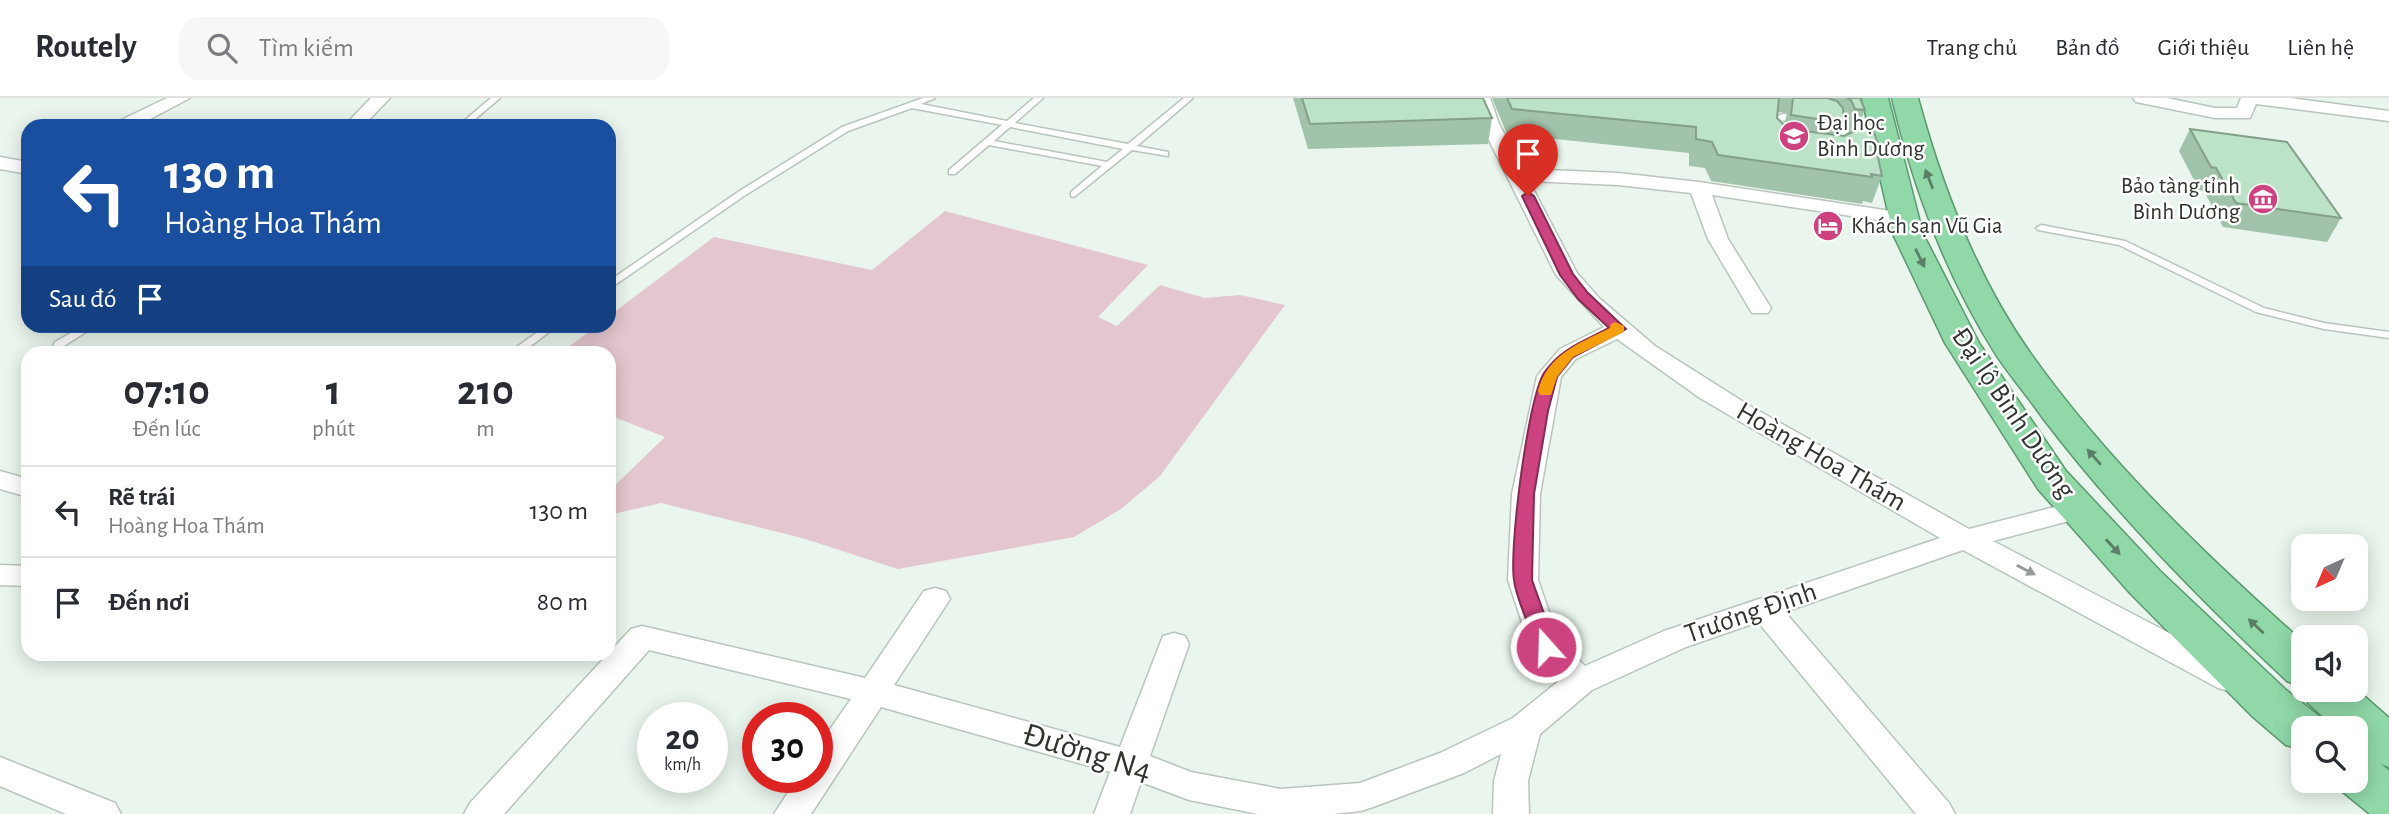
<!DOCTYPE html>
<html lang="vi">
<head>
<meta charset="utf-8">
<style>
  :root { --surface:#fff; --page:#f7f7f7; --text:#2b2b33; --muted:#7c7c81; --line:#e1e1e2 }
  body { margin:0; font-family:"Alegreya Sans",sans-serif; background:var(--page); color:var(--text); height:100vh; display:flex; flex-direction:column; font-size:26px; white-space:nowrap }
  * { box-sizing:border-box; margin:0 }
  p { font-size:23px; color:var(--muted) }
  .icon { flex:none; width:38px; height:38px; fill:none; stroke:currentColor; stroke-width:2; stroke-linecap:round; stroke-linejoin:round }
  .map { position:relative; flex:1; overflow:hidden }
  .details { position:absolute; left:21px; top:248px; width:595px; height:315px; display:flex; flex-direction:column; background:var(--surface); border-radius:21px; box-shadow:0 4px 18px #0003 }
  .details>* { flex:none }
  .hud { position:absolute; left:21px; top:21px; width:595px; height:214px; border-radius:21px; box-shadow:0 4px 18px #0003; background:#1a4fa0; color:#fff; overflow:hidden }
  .needle { width:46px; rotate:224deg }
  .buttons { position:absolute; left:2291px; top:436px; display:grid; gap:14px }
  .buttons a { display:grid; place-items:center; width:77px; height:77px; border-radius:14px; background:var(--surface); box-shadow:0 4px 18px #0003; font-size:35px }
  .speed { position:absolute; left:637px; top:604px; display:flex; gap:14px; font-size:35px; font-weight:700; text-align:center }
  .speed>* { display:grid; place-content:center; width:91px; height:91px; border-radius:50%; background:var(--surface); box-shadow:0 4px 18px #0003; line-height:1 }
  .speed small { font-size:18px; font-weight:400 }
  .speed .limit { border:10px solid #d22; background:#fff; color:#111 }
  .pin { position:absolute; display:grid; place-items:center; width:60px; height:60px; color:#fff; margin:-72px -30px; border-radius:50% 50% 50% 0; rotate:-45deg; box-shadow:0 0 7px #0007 }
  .pin .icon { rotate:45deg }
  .me { position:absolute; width:77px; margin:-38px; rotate:340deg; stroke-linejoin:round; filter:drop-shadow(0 0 5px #0008) }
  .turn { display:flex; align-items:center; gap:24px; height:147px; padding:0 28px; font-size:32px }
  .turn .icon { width:91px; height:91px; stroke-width:2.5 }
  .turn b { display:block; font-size:49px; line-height:60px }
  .then { display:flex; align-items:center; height:66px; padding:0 28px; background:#0003; gap:14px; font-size:26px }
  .eta { display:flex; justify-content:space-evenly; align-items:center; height:119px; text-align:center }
  .eta b { font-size:42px; font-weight:600; line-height:49px }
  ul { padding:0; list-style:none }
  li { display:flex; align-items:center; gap:21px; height:91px; padding:0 28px; border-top:2px solid var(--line) }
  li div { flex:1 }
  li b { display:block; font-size:26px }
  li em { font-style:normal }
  header { display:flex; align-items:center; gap:42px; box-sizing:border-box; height:98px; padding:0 35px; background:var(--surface); border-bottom:2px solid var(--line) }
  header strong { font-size:33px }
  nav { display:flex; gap:38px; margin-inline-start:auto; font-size:24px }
  .search { width:490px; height:63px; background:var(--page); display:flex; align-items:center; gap:18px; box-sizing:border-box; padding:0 24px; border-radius:21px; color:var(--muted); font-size:26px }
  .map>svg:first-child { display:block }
</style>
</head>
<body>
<header>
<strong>Routely</strong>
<div class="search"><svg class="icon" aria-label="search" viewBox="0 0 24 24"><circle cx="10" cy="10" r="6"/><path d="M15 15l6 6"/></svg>Tìm kiếm</div>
<nav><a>Trang chủ</a><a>Bản đồ</a><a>Giới thiệu</a><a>Liên hệ</a></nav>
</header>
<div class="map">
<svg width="2389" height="716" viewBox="0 0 2389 716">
  <rect width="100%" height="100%" fill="#eaf6ed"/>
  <!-- green -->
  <polygon fill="#e3c6cf" points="945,113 1148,167 1098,219 1117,228 1160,187 1205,200 1240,197 1285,207 1160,378 1121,411 1074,439 898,471 802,440 661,405 609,417 609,393 665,339 609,317 609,256 560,255 597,228 609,228 609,218 714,139 872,172"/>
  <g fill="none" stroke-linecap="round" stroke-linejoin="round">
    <!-- service casing -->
    <g stroke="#b9c5bc" stroke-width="3">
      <g id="service">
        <polygon points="491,0 500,0 467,28 458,28"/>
        <path d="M923 0H935L921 6 1007 23 1034 0H1043L1015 25 1128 46 1184 0H1193L1137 48 1168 54V58L1132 52 1074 99 1071 98V94L1102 68 989 47 955 76H949V72L1002 27 912 10 848 33 744 98 609 191V183L738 94 842 29ZM1010 29 1123 51 1107 64 994 43Z"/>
        <path d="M1783 16 1802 17 1806 19C1803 21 1779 23 1775 23V19Z"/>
        <polygon points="2041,127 2125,143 2264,210 2324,225 2389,234 2389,240 2324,231 2256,214 2119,147 2038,132 2036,130"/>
        <polygon points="83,228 95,228 64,248 60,256 49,256 55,244"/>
        <polygon points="546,228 557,228 520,256 507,256"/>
      </g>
    </g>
    <!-- minor casing -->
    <g stroke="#b9c5bc" stroke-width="3">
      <g id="minor">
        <polygon points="167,0 190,0 137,28 114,28 117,24"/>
        <polygon points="371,0 390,0 363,28 344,28"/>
        <path d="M1472 0H1490L1499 26 1523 71 1618 75 1699 84 1911 116 1914 120 1911 124 1904 126 1712 97 1728 141 1771 210 1768 215H1752L1708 141 1691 95 1618 87 1529 83 1577 175 1599 200 1655 248 1750 308 1969 431 2078 403 2088 406 2092 412 2088 418 1993 443 2240 572 2245 581 2240 590 2229 593 2218 590 1963 452 1785 514 1949 705 1955 716H1916L1758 524 1686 549 1592 592 1540 636 1528 683 1529 716H1493L1494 683 1501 656 1464 675 1373 709 1361 713 1333 716H1258L1189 702 1141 684 1130 716H1094L1110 674 881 609 811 716H774L798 679H817V650L851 601 649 552 504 716H464L470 705 631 531 642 528 865 580 924 493 935 490 946 493 950 501 894 587 1120 649 1163 538 1174 535 1185 538 1189 546 1150 658 1191 674 1281 691 1360 685 1440 655 1513 620 1560 582 1530 549 1508 482 1512 396 1537 278 1560 251 1604 229 1556 177 1481 26ZM1617 241 1700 300 1940 440 1664 533 1585 568 1559 543 1538 482 1540 396 1561 279 1576 261Z"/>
        <polygon points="2133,0 2167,0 2215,10 2237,10 2241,0 2290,0 2389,13 2389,23 2256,6 2250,20 2215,20 2136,4"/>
        <polygon points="0,59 28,64 28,76 0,71"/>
        <polygon points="0,373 28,381 28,399 0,391"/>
        <polygon points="0,467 28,468 28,488 0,487"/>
        <polygon points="0,659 115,705 121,716 66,716 0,688"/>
      </g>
    </g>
    <!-- trunk casing -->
    <g stroke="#5c9870" stroke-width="3">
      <g id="trunk">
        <polygon points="1862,0 1888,0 1923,136 1979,245 2066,373 2160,473 2286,592 2320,619 2326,630 2303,630 2303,652 2286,647 2252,618 2130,495 2038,391 1945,245 1893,136"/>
        <path d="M1892 0H1918C1942 89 1977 180 2031 256 2107 363 2205 457 2303 544V589L2287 583C2199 500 2115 415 2042 319 2027 297 2009 277 1995 255 1946 177 1913 89 1892 0Z"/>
        <polygon points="2303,589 2303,592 2356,591 2389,620 2389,669 2381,666 2389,673 2389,716 2370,716 2338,690 2335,682 2356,682 2356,655 2366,658 2356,648 2356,630 2336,630 2308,605 2301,592"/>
      </g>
    </g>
    <!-- service -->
    <use href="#service" fill="#fff" fill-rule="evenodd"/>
    <!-- minor -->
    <use href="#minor" fill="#fff" fill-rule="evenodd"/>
    <!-- trunk -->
    <use href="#trunk" fill="#90d8a8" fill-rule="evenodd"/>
  </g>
  <!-- wall -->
  <g fill="#a2c3ab" fill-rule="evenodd">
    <polygon points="1293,0 1483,0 1492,20 1488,46 1308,51"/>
    <path d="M1492 0H1860L1865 12 1861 22 1880 50 1877 57 1882 78 1872 105 1863 103 1862 106 1711 83 1705 70 1689 68V55L1507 36ZM1778 14 1787 15 1784 27 1777 20ZM1843 29 1847 36 1848 37 1844 38H1840Z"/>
    <polygon points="2190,31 2341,120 2327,144 2223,129 2204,93 2199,92 2179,53"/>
  </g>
  <!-- building -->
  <g fill="#bce3c7" stroke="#849f8b" stroke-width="2">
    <polygon points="1302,0 1483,0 1492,20 1310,26"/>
    <polygon points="1507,0 1779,0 1777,20 1788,31 1844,38 1857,32 1857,21 1869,22 1880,50 1876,50 1882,78 1871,76 1872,79 1718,57 1712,44 1696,41 1696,29 1512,11"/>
    <polygon points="1793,0 1827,0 1837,3 1843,10 1844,25 1791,17"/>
    <polygon points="1847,0 1860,0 1865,12 1855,11 1851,2"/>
    <polygon points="2190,31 2287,44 2341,120 2236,105 2216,70 2211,69"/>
  </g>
  <!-- one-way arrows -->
  <defs><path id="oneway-solid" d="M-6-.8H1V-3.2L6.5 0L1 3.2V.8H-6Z" transform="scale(1.75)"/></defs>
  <g fill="#5b7e66">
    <use href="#oneway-solid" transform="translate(1929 81) rotate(-111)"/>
    <use href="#oneway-solid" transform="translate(1920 160) rotate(64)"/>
    <use href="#oneway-solid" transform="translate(2094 359) rotate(-131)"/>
    <use href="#oneway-solid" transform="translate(2113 449) rotate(47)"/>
    <use href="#oneway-solid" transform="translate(2256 528) rotate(-137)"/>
  </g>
  <use fill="#979a98" href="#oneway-solid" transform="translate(2026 472) rotate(27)"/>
  <!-- route -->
  <path fill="#cc437f" stroke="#852c53" stroke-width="2" d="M1528 94 1534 98 1573 176 1588 195 1626 231 1573 259 1557 279 1548 313 1534 396 1532 482 1556 549 1553 554H1540L1537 549C1530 528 1517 504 1514 482 1509 451 1528 300 1544 275 1560 251 1584 243 1609 230L1578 201 1560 177 1522 98Z"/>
  <!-- slow -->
  <path fill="#f59e0b" d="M1615 224 1624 228V234L1573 259 1557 279 1551 297H1540L1538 293C1548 256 1578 246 1610 230L1611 226Z"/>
  <!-- icons -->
  <defs>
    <g id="university-disc" transform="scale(1.575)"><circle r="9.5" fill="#cc437f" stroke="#fff"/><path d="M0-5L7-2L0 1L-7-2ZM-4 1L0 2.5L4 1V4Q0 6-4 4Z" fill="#fff"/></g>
    <g id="museum-disc" transform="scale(1.575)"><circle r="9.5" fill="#cc437f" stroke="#fff"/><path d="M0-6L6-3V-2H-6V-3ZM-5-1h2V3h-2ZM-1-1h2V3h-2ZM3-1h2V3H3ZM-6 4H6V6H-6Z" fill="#fff"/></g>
    <g id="hotel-disc" transform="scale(1.575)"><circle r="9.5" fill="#cc437f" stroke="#fff"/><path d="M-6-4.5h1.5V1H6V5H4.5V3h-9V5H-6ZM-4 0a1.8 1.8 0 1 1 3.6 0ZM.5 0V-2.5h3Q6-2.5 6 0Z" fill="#fff"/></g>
  </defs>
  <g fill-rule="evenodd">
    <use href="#university-disc" x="1794" y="38"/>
    <use href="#museum-disc" x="2263" y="101"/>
    <use href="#hotel-disc" x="1828" y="128"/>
  </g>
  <g text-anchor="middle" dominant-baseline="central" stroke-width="5" stroke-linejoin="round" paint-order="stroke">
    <!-- far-poi labels -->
    <g font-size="23" fill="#2f3430" stroke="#fff" text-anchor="start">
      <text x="1817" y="25">Đại học<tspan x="1817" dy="26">Bình Dương</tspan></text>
      <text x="2240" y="88" text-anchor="end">Bảo tàng tỉnh<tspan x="2240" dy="26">Bình Dương</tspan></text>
      <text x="1851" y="128">Khách sạn Vũ Gia</text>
    </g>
    <!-- street labels -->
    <g font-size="28" fill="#2f3430" stroke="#fff">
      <text transform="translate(2013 315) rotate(56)">Đại lộ Bình Dương</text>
      <text transform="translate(1821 359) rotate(30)">Hoàng Hoa Thám</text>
      <text transform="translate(1751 515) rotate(-19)">Trương Định</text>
    </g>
    <!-- near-street labels -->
    <g font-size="33" fill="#2f3430" stroke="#fff">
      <text transform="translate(1087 655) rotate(17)">Đường N4</text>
    </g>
  </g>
</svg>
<div class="buttons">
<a><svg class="needle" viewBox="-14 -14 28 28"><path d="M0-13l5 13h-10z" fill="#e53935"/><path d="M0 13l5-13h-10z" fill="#7c7c81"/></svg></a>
<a><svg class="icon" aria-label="sound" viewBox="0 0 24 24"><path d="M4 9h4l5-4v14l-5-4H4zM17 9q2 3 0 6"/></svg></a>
<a><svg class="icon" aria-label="search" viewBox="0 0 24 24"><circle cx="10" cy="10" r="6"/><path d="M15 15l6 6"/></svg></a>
</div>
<div class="speed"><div>20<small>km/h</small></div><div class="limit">30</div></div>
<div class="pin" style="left:1528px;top:98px;background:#d93025"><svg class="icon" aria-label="arrive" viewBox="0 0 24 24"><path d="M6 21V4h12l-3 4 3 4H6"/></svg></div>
<svg class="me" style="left:1546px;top:549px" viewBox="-20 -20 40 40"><circle r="17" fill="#cc437f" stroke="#fff" stroke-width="3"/><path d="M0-11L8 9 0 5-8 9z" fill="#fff"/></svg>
<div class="hud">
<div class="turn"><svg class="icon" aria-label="left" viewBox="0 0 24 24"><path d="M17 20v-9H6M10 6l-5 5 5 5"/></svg><div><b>130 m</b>Hoàng Hoa Thám</div></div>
<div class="then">Sau đó<svg class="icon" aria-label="arrive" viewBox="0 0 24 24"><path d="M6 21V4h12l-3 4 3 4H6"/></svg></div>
</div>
<section class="details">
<div class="eta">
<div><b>07:10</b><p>Đến lúc</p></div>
<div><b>1</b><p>phút</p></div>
<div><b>210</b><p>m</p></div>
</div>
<ul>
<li><svg class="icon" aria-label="left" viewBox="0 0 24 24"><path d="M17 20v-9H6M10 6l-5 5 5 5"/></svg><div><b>Rẽ trái</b><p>Hoàng Hoa Thám</p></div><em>130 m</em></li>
<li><svg class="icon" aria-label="arrive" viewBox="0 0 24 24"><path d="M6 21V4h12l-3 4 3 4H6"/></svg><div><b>Đến nơi</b></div><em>80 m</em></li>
</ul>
</section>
</div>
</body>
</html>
